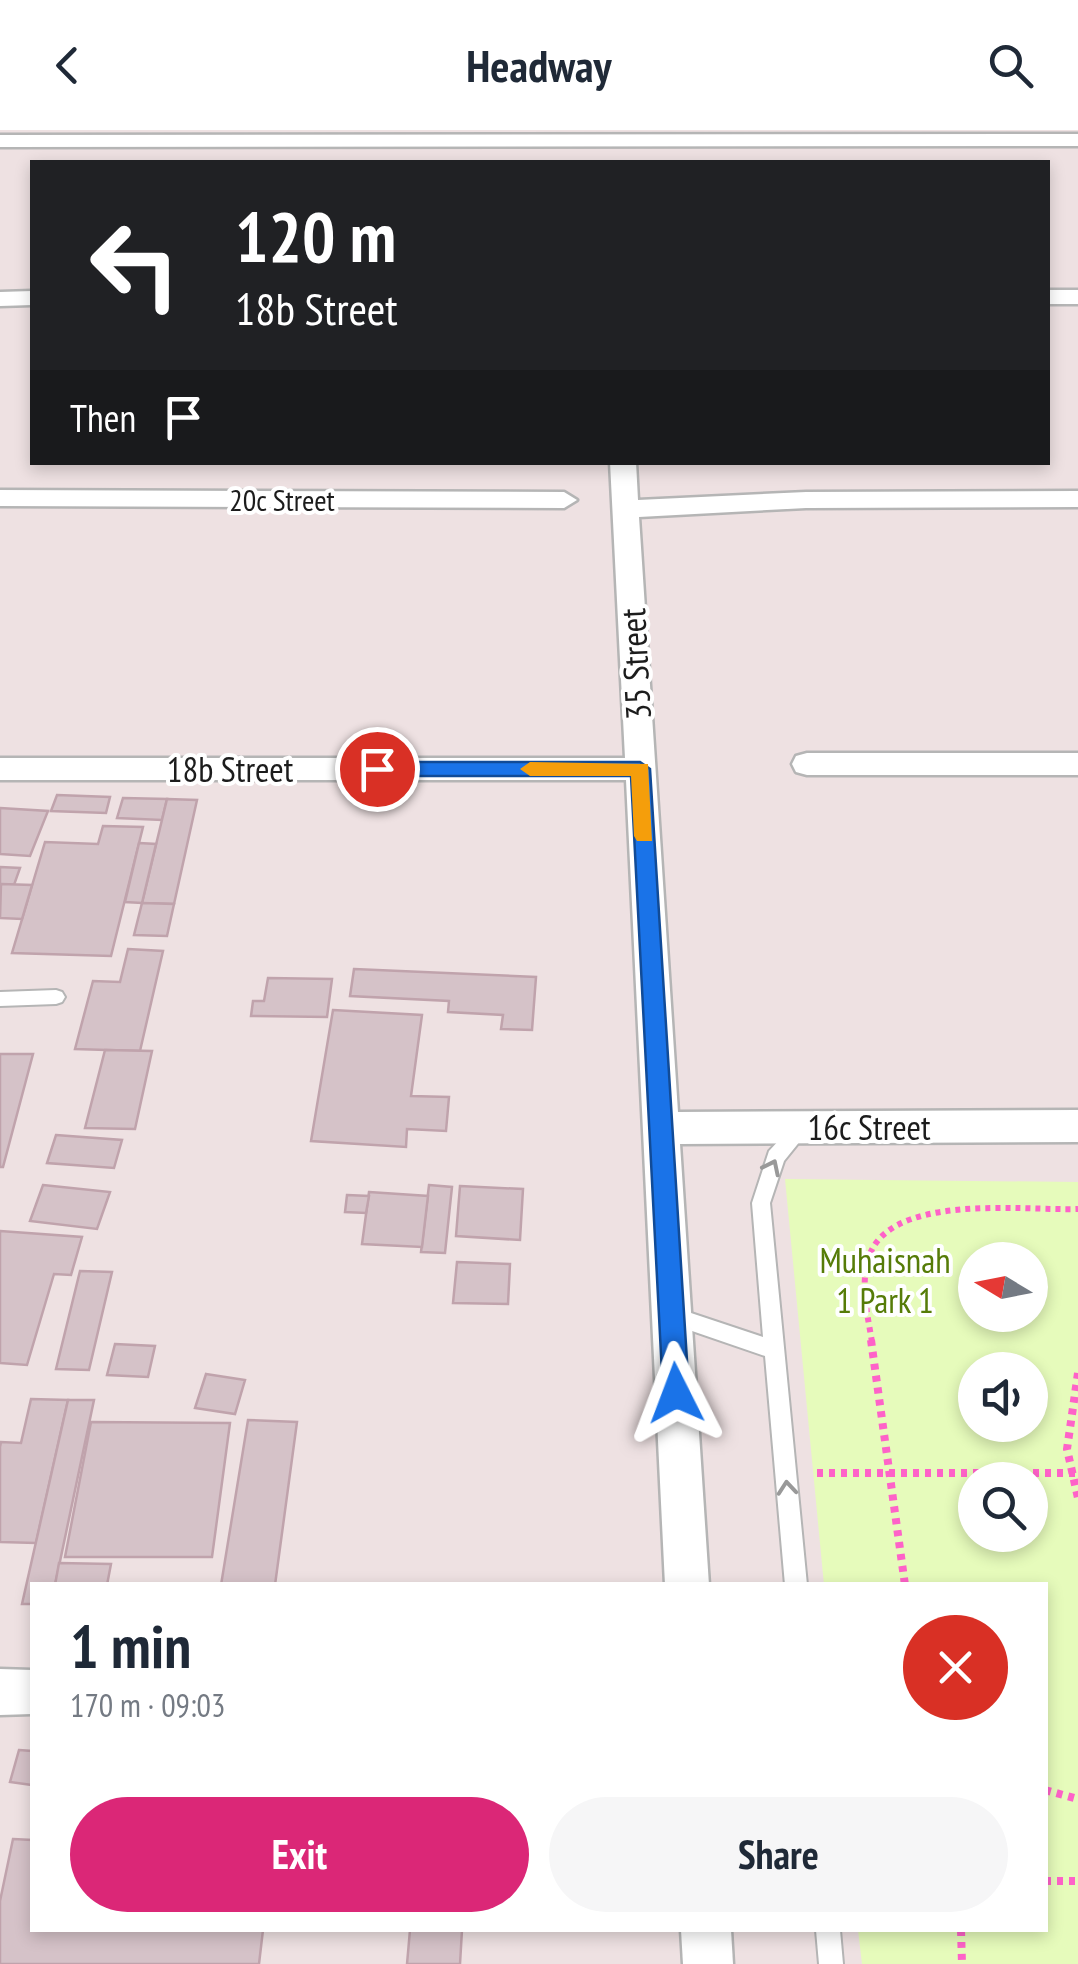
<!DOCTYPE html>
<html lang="en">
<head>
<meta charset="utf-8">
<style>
  :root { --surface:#fff; --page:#f6f6f7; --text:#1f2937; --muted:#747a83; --accent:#db2777 }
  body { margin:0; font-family:"PT Sans Narrow",sans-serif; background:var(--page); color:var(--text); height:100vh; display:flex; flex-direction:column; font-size:38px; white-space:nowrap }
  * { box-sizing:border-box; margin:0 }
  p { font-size:32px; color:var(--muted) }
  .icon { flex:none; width:55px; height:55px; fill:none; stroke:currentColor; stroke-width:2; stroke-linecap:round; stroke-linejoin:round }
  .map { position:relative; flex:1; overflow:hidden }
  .panel { position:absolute; left:30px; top:1452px; width:1018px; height:350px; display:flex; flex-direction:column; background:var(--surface); border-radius:0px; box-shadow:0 5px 15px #0003 }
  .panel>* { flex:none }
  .banner { position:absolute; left:30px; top:30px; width:1020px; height:305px; border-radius:0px; box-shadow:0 5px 15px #0003; background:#202124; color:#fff; overflow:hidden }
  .needle { width:65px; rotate:280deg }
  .controls { position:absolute; left:958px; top:1112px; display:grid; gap:20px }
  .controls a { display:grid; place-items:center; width:90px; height:90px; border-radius:50%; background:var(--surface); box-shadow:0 5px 15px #0003; font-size:50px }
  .pin { position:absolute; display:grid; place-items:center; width:85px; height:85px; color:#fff; margin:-42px; border:5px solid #fff; border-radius:50%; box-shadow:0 2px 10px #0007 }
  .me { position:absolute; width:110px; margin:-55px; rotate:357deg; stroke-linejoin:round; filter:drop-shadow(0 0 8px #0008) }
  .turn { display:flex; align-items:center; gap:35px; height:210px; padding:0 40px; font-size:45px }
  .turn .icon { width:130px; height:130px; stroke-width:2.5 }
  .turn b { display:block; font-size:70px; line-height:85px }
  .then { display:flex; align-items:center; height:95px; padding:0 40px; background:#0003; gap:20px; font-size:38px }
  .round { display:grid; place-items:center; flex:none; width:105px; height:105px; border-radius:52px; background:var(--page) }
  .head { display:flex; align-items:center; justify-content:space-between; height:170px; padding:0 40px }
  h1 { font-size:60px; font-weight:700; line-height:75px }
  .action { display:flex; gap:20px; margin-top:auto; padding:20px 40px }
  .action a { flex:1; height:115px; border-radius:60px; background:var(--accent); color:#fff; font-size:40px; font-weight:700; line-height:115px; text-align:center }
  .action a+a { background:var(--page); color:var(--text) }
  header { display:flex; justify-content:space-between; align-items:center; height:130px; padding:0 40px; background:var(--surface); font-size:45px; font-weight:700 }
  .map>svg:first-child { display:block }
</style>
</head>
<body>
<header><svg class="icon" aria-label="back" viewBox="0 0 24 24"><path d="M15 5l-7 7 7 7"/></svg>Headway<svg class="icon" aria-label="search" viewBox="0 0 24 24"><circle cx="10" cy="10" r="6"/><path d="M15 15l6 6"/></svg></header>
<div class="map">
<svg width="1078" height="1834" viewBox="0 0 1078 1834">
  <rect width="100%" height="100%" fill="#eee1e2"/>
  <!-- park -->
  <path fill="#e6fbbb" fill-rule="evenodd" d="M785 1049 1078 1052V1834H862L858 1800H1045V1455H824ZM975 1130H1030V1185H975ZM975 1240H1030V1295H975ZM975 1350H1030V1405H975Z"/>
  <!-- building -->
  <g fill="#d5c2c8" stroke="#c0a3ac" stroke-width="2.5">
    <polygon points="57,665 110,667 106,683 51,681"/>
    <polygon points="123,668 167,669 162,690 117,688"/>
    <polygon points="167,669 197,670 174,774 142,773"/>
    <polygon points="0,678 48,681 30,726 0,724"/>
    <polygon points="103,696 143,697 111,826 12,823 45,712 98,714"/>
    <polygon points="139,713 156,714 142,773 125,772"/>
    <polygon points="0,737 20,738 14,755 0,754"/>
    <polygon points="1,754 32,755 22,789 0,788"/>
    <polygon points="142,773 174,774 167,806 134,805"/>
    <polygon points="128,819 163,821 140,921 75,919 93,851 120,852"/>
    <polygon points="354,839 536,847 532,900 501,899 503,885 448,882 449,871 350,866"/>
    <polygon points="268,848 332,849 327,887 251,886 253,871 264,871"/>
    <polygon points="333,880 422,885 411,966 449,967 446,1001 407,999 406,1017 311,1011"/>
    <polygon points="105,920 152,921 135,999 85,998"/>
    <polygon points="0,924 33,924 3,1037 0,1037"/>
    <polygon points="56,1005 122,1010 114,1038 47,1033"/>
    <polygon points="43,1055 110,1062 97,1099 30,1091"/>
    <polygon points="429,1055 452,1057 445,1123 421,1122"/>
    <polygon points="460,1056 523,1059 520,1110 456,1106"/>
    <polygon points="369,1062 428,1066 422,1117 362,1114"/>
    <polygon points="347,1065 369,1066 366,1083 345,1082"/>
    <polygon points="0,1101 82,1107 71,1145 54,1144 27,1235 0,1233"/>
    <polygon points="457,1132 510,1134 508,1174 453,1173"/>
    <polygon points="80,1141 112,1142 89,1240 56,1239"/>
    <polygon points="115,1214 155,1216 148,1247 107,1245"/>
    <polygon points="206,1244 245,1250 235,1284 195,1278"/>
    <polygon points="31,1269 68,1270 36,1413 0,1412 0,1317 1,1312 21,1313"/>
    <polygon points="68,1270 94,1270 55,1455 32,1455 32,1474 22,1474"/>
    <polygon points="248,1290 297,1292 275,1455 221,1455"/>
    <polygon points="91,1292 230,1293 212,1427 65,1427"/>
    <polygon points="59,1433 111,1434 107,1455 55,1455"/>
    <polygon points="19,1620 32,1621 32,1655 10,1652"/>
    <polygon points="13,1709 32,1710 32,1800 263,1800 259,1834 0,1834 0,1771"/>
    <polygon points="410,1800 462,1800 460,1834 407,1834"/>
  </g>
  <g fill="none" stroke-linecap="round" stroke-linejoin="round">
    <!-- service casing -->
    <g stroke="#b5b5b5" stroke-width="4">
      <g id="service">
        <polygon points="56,860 62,862 65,867 62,872 56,874 0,876 0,862"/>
        <polygon points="800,992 806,994 809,1000 784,1031 770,1073 807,1455 785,1455 765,1226 666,1192 663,1186 666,1180 673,1177 763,1207 752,1073 769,1021 794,994"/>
        <polygon points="816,1800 840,1800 843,1834 819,1834"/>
      </g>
    </g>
    <!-- minor casing -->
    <g stroke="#b5b5b5" stroke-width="5">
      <g id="minor">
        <polygon points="1078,4 1078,16 0,17 0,5"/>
        <rect x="1048" y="160" width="30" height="14"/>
        <polygon points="32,161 32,175 0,176 0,162"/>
        <polygon points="610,332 636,332 638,370 806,362 1078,361 1078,377 806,378 639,387 678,982 1078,980 1078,1012 680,1014 709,1455 665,1455 626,650 0,650 0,628 625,628"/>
        <polygon points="0,360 564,362 577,370 564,378 0,376"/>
        <polygon points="807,623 1078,623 1078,645 807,645 796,642 792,634 796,626"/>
        <polygon points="0,1539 32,1540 32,1584 0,1585"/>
        <polygon points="681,1800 731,1800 733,1834 683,1834"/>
      </g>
    </g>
    <!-- path-far1 -->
    <path stroke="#fe62c8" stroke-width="6" stroke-dasharray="5 5" stroke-linecap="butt" d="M872 1212C868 1187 861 1160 867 1134 881 1061 1021 1081 1078 1079"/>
    <!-- path -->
    <g stroke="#fe62c8" stroke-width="8" stroke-dasharray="6 6" stroke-linecap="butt">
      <polyline points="871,1210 905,1455"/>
      <polyline points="1078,1243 1067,1319 1078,1368"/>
      <polyline points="817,1343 1078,1343"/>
      <polyline points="1045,1660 1078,1669"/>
      <polyline points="1045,1751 1078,1751"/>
      <polyline points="961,1800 962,1834"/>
    </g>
    <!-- service -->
    <use href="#service" fill="#fff" fill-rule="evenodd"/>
    <!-- minor -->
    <use href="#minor" fill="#fff" fill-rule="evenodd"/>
  </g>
  <!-- one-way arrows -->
  <defs><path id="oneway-chevron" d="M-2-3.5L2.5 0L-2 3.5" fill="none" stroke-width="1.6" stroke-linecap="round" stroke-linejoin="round" transform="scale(2.5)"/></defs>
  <g stroke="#999">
    <use href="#oneway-chevron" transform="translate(772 1037) rotate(-64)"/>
    <use href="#oneway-chevron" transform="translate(787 1358) rotate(-95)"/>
  </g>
  <!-- route -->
  <polygon fill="#1a73e8" stroke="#114b97" stroke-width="2.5" points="377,632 640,632 650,639 689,1263 685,1272 676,1275 667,1272 663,1263 631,646 377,646 367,639"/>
  <!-- slow -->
  <polygon fill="#f59e0b" points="530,632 648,634 652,711 637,711 634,706 631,646 530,646 520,639"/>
  <g text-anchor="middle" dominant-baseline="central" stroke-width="8" stroke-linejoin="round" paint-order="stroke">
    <!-- far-street labels -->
    <g font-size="30" fill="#1c1c1c" stroke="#fff">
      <text x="282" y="369">20c Street</text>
    </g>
    <!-- street labels -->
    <g font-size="35" fill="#1c1c1c" stroke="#fff">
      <text transform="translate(635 534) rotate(-93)">35 Street</text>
      <text x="230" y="639">18b Street</text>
      <text x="869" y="997">16c Street</text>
    </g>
    <!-- park labels -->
    <g font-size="35" fill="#567c08" stroke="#fff">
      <text x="885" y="1130">Muhaisnah<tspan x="885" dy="40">1 Park 1</tspan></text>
    </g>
  </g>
</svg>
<div class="controls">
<a><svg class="needle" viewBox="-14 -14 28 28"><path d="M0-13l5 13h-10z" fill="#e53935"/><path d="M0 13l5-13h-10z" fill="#747a83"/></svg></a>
<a><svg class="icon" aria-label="sound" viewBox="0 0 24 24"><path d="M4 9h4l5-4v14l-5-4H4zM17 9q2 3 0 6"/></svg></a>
<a><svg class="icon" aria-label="search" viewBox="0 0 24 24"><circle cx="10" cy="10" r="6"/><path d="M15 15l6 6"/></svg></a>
</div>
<div class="pin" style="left:377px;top:639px;background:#d93025"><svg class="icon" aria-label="arrive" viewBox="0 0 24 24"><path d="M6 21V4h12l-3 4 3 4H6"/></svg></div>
<svg class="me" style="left:676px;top:1263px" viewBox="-20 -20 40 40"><path d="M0-17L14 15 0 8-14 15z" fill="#1a73e8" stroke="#fff" stroke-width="4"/></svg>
<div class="banner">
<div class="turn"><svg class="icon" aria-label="left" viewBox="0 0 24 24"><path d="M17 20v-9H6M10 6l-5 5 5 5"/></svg><div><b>120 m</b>18b Street</div></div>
<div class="then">Then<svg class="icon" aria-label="arrive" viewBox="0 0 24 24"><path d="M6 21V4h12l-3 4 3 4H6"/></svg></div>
</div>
<section class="panel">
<div class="head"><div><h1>1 min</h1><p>170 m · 09:03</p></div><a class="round" style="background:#d93025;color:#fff"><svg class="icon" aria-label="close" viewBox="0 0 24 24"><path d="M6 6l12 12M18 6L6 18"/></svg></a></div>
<div class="action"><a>Exit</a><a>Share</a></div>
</section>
</div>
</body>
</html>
